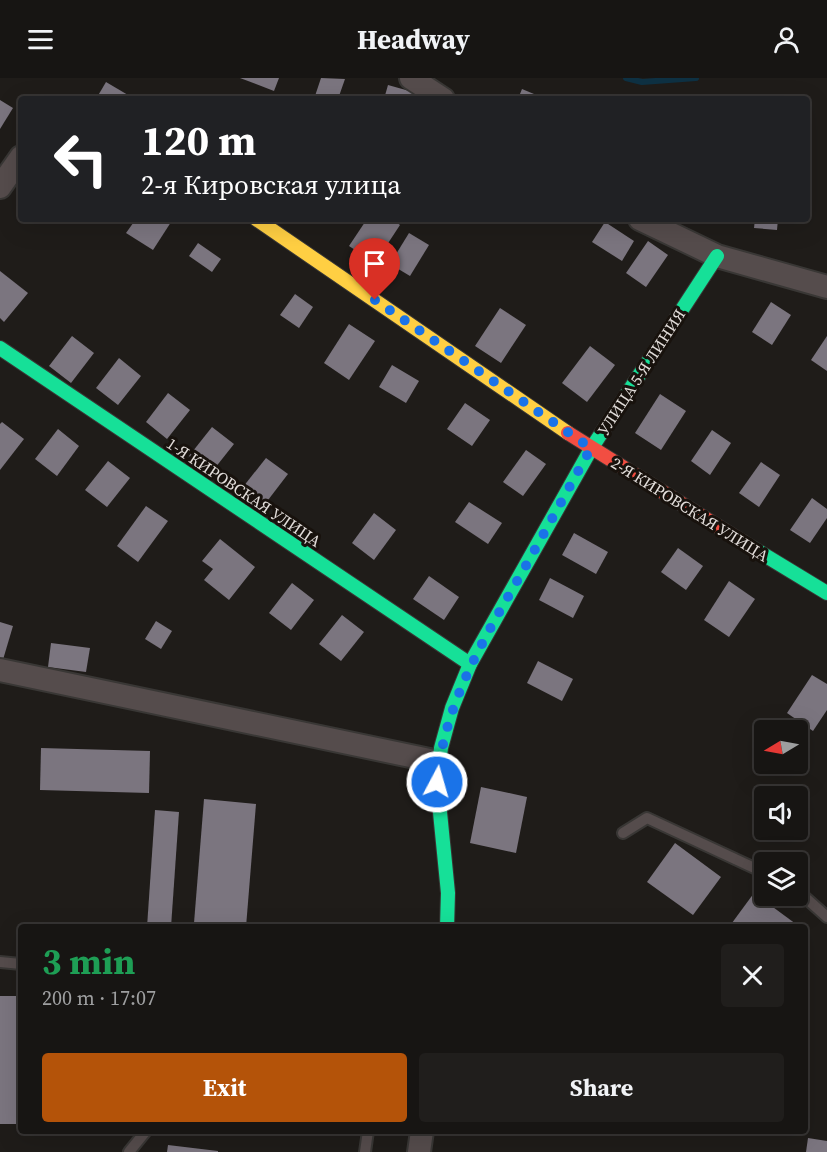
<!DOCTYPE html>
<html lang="en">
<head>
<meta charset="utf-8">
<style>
  :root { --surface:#171513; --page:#201e1c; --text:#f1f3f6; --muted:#9e9fa0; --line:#363433; --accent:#b45309 }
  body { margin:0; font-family:"Source Serif 4",serif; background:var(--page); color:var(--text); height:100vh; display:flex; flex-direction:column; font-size:22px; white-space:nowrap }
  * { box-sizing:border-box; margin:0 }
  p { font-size:20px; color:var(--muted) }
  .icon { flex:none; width:33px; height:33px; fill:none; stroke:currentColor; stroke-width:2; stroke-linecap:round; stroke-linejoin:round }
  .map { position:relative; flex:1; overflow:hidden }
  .sheet { position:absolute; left:18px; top:846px; width:790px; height:210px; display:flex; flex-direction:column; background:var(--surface); border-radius:6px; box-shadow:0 6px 24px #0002,0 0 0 2px var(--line) }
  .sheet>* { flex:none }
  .top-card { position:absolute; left:18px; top:18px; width:792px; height:126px; border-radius:6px; box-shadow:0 6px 24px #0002,0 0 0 2px var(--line); background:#202124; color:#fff; overflow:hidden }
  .needle { width:39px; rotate:260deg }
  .buttons { position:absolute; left:754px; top:642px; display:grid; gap:12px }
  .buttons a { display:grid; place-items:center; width:54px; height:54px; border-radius:6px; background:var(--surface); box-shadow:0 6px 24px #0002,0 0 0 2px var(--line); font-size:30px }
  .pin { position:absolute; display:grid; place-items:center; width:51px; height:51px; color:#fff; margin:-62px -26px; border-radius:50% 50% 50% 0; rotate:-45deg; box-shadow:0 0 6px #0007 }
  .pin .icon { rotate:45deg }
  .me { position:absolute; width:66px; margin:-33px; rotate:6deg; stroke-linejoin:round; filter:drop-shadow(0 0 4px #0008) }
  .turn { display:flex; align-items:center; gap:21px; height:126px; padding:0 24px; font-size:27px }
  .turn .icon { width:78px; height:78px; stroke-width:2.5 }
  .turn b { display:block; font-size:42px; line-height:51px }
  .round { display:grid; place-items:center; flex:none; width:63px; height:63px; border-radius:6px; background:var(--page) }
  .headline { display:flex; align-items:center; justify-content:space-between; height:102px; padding:0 24px }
  h1 { font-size:36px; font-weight:700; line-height:45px; color:#1e9e55 }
  .action { display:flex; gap:12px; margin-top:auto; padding:12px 24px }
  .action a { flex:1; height:69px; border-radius:6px; background:var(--accent); color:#fff; font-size:24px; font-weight:700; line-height:69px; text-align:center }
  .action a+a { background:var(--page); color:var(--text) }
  header { display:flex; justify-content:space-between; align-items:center; height:78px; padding:0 24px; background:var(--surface); font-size:27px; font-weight:700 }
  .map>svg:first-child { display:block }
</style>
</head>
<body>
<header><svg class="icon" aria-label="menu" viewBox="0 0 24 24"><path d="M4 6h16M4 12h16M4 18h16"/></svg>Headway<svg class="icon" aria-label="person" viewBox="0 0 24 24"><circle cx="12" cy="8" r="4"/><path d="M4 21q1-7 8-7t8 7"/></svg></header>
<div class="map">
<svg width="827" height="1074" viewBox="0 0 827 1074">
  <rect width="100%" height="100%" fill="#1f1c19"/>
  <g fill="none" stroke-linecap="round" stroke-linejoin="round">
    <!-- stream -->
    <polyline stroke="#0e3143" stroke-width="6" points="626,0 642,4 696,0"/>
  </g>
  <!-- building -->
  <g fill="#7b757f">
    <polygon points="240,0 279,0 274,13"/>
    <polygon points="321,0 345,1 338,21 314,21"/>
    <polygon points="106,4 128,17 126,21 96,21"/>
    <polygon points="388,7 413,14 411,21 384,21"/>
    <polygon points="522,11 546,21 518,21"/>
    <polygon points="0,22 13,30 0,51"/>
    <polygon points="136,141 173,141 153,172 126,155"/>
    <polygon points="367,141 392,141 400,147 375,185 349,168"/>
    <polygon points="755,141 778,141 777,152 754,150"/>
    <polygon points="605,144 634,163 622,183 592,164"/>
    <polygon points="409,155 429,167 410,198 390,186"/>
    <polygon points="648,163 668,177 646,209 626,195"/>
    <polygon points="198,165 221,181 212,194 189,178"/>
    <polygon points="0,193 28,215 4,244 0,240"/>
    <polygon points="295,216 313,229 299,250 280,237"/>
    <polygon points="771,224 791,237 772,267 752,254"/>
    <polygon points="500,230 526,247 501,285 475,268"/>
    <polygon points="349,246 375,263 349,302 324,285"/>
    <polygon points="72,258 94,275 71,305 49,288"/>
    <polygon points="827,258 827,293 811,282"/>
    <polygon points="590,268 615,287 587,324 562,305"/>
    <polygon points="119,280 141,298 118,327 96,310"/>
    <polygon points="392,287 419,303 406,325 379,309"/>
    <polygon points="168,315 190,332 167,361 146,344"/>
    <polygon points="660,316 686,333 661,372 635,355"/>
    <polygon points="465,325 490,342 472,368 447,351"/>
    <polygon points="2,344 24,361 0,392 0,346"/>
    <polygon points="212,349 234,366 211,395 189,378"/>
    <polygon points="58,351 79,368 57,398 35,381"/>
    <polygon points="712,352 731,365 710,397 691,383"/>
    <polygon points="526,372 546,386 523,418 503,404"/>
    <polygon points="266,380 288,396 265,426 243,409"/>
    <polygon points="108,383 130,400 107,429 85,412"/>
    <polygon points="761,384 780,397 759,429 739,415"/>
    <polygon points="812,420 827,431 827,440 810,465 790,452"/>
    <polygon points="469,424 502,445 488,466 455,444"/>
    <polygon points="146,428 168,443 138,484 117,468"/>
    <polygon points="374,435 396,452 374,482 352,465"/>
    <polygon points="574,455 608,474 596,496 562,477"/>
    <polygon points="220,461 255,489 229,522 204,502 213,491 202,483"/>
    <polygon points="678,470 703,488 686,512 661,494"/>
    <polygon points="429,498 459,519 444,542 413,521"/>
    <polygon points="550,500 584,518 573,540 539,522"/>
    <polygon points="729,503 755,521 729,559 704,542"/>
    <polygon points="292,505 314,522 291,552 269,535"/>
    <polygon points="342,537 364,554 341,583 319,566"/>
    <polygon points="156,543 172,553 161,571 145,561"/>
    <polygon points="0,544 13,548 2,585 0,585"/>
    <polygon points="51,565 90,570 86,594 48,589"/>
    <polygon points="538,583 573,601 562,623 527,605"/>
    <polygon points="812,597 827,606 827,632 813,653 787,635"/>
    <polygon points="41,670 150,673 149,715 40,712"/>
    <polygon points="481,709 527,719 516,775 470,765"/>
    <polygon points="204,721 256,726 246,849 194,845"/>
    <polygon points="155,732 179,734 171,849 147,849"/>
    <polygon points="675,765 721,799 693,837 647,804"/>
    <polygon points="754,815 800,849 729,849"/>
    <rect x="0" y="918" width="21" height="128"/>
    <polygon points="808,1060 827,1063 827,1074 806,1074"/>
    <polygon points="168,1067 218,1073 218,1074 167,1074"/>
  </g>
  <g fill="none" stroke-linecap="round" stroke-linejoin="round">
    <!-- lane casing -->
    <g stroke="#393735" stroke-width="14">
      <g id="lane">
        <polyline points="623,755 647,740 765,795"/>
        <polyline points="798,813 827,839"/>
        <polyline points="0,884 21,886"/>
        <polyline points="129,1074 146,1053"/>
        <polyline points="365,1074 368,1053"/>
      </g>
    </g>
    <!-- street casing -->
    <g stroke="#393735" stroke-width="26">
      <g id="street">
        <polyline points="411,0 443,21"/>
        <polyline points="0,109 21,79"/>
        <polyline points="640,141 717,178 827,209"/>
        <polyline points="0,592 439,684"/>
        <polyline points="419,1074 422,1053"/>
      </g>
    </g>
    <!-- fast casing -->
    <g stroke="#393735" stroke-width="16">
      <g id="fast">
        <polyline points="0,270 470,586"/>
        <polyline points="743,464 827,515"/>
        <polyline points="447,849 448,815 437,704 441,670 452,630 470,586 591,371 717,178"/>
      </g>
    </g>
    <!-- slow casing -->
    <g stroke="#393735" stroke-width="16">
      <polyline id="slow" points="256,141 568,355"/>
    </g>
    <!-- jam casing -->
    <g stroke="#393735" stroke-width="16">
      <polyline id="jam" points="568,355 743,464"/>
    </g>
    <!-- lane -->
    <use href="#lane" stroke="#554c4c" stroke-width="10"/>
    <!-- street -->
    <use href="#street" stroke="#554c4c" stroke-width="22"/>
    <!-- fast -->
    <use href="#fast" stroke="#16e098" stroke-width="14"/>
    <!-- slow -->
    <use href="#slow" stroke="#ffcf43" stroke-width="14"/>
    <!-- jam -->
    <use href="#jam" stroke="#f24e42" stroke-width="14"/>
  </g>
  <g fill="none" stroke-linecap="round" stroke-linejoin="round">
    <!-- route -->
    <path stroke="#1a73e8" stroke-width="10" stroke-dasharray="0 18" d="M375 222 591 370C567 413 544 456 520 498 482 564 444 627 437 704"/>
  </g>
  <g text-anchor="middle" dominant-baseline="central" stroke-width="6" stroke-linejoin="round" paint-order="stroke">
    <!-- street labels -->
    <g font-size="16" fill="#e2ddda" stroke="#18120d">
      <text transform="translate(641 294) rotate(-57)">УЛИЦА 5-Я ЛИНИЯ</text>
      <text transform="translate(244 414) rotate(34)">1-Я КИРОВСКАЯ УЛИЦА</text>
      <text transform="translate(690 431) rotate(32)">2-Я КИРОВСКАЯ УЛИЦА</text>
    </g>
  </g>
</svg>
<div class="buttons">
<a><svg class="needle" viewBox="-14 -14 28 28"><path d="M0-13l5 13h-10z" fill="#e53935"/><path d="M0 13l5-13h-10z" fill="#9e9fa0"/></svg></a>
<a><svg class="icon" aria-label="sound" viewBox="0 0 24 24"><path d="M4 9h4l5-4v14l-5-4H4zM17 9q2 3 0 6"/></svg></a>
<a><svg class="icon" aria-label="layers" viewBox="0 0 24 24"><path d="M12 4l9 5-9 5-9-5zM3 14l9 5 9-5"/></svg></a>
</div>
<div class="pin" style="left:375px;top:222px;background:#d93025"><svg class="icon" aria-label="arrive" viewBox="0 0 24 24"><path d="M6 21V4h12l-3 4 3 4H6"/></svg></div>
<svg class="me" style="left:437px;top:704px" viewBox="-20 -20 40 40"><circle r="17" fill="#1a73e8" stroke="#fff" stroke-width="3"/><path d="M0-11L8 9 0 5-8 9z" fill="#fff"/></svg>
<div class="top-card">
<div class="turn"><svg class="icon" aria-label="left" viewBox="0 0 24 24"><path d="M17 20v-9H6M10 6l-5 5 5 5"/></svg><div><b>120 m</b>2-я Кировская улица</div></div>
</div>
<section class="sheet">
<div class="headline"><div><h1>3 min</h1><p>200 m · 17:07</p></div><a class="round"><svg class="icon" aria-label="close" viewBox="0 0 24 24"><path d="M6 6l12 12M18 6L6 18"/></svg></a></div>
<div class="action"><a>Exit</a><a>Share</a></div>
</section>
</div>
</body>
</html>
